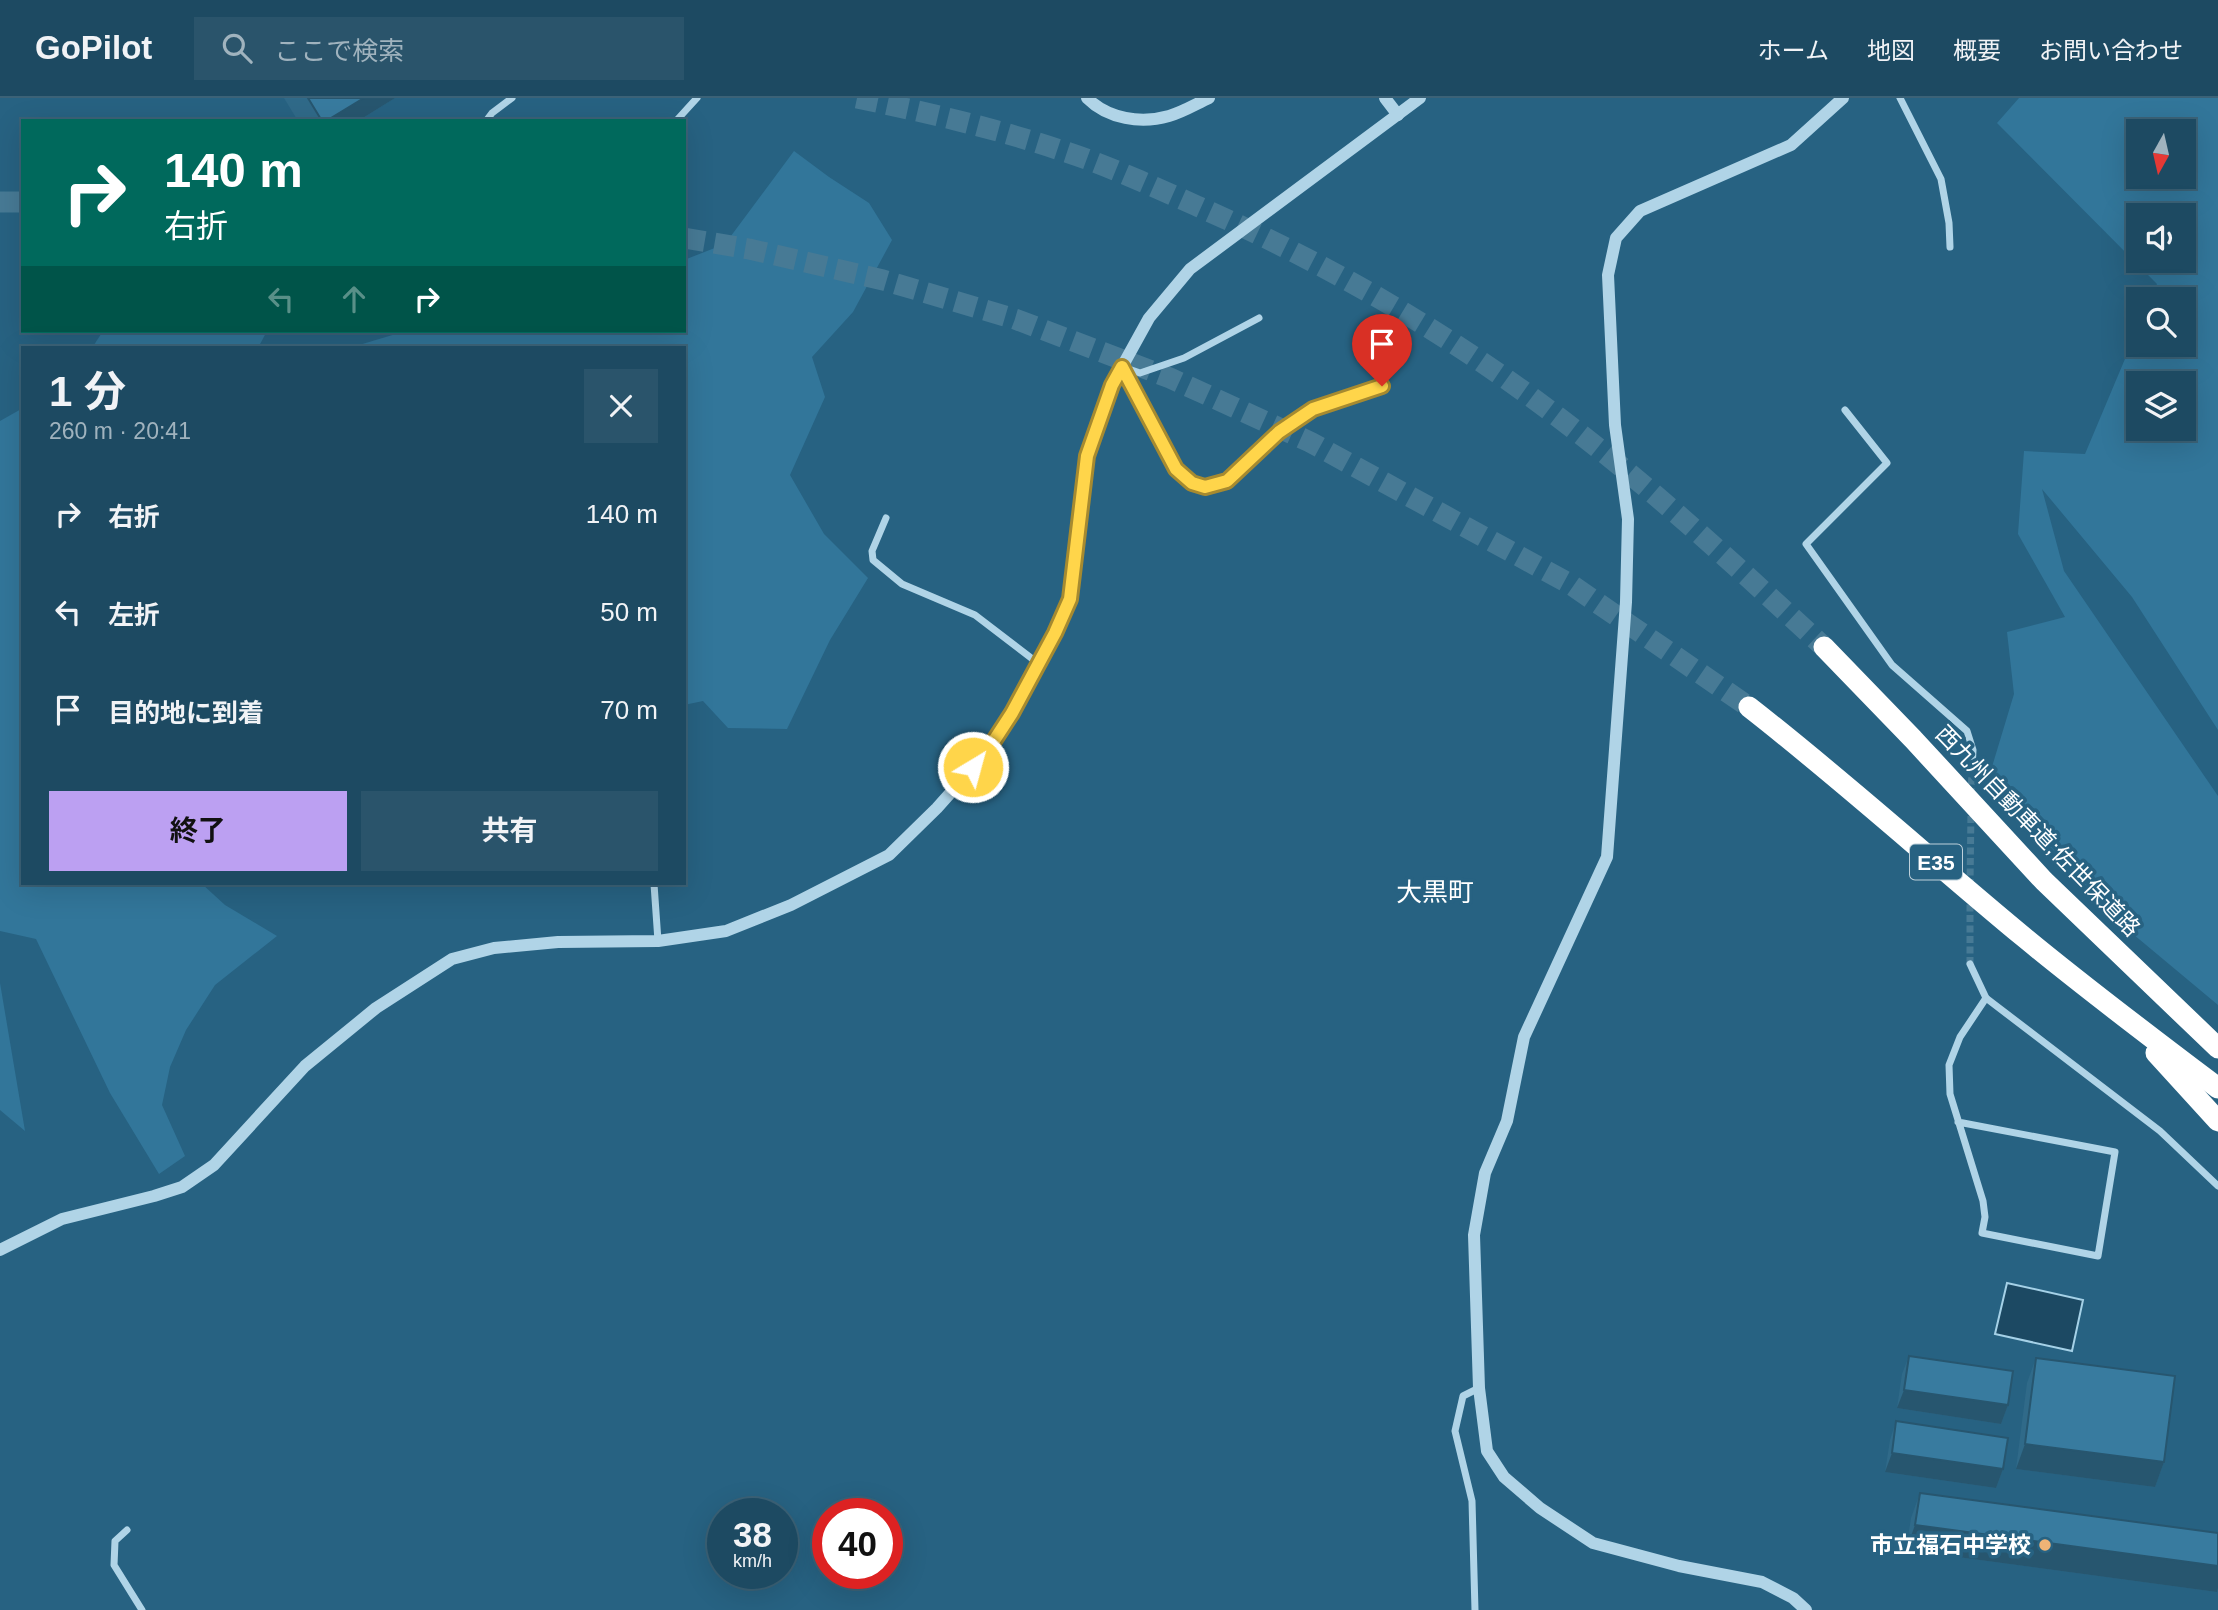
<!DOCTYPE html>
<html lang="ja">
<head>
<meta charset="utf-8">
<style>
  :root { --surface:#1d4a62; --page:#2a546b; --text:#f1f3f6; --muted:#a0b3be; --line:#3b6277; --accent:#bca0f2 }
  body { margin:0; font-family:Helvetica,"Noto Sans JP",sans-serif; background:var(--page); color:var(--text); height:100vh; display:flex; flex-direction:column; font-size:26px; white-space:nowrap }
  * { box-sizing:border-box; margin:0 }
  p { font-size:23px; color:var(--muted) }
  .icon { flex:none; width:38px; height:38px; fill:none; stroke:currentColor; stroke-width:2; stroke-linecap:round; stroke-linejoin:round }
  .map { position:relative; flex:1; overflow:hidden }
  .sheet { position:absolute; left:21px; top:248px; width:665px; height:539px; display:flex; flex-direction:column; background:var(--surface); border-radius:0px; box-shadow:0 7px 28px #0002,0 0 0 2px var(--line) }
  .sheet>* { flex:none }
  .guide { position:absolute; left:21px; top:21px; width:665px; height:214px; border-radius:0px; box-shadow:0 7px 28px #0002,0 0 0 2px var(--line); background:#00695c; color:#fff; overflow:hidden }
  .needle { width:46px; rotate:188deg }
  .buttons { position:absolute; left:2126px; top:21px; display:grid; gap:14px }
  .buttons a { display:grid; place-items:center; width:70px; height:70px; border-radius:0px; background:var(--surface); box-shadow:0 7px 28px #0002,0 0 0 2px var(--line); font-size:35px }
  .speed { position:absolute; left:707px; top:1400px; display:flex; gap:14px; font-size:35px; font-weight:700; text-align:center }
  .speed>* { display:grid; place-content:center; width:91px; height:91px; border-radius:50%; background:var(--surface); box-shadow:0 7px 28px #0002,0 0 0 2px var(--line); line-height:1 }
  .speed small { font-size:18px; font-weight:400 }
  .speed .limit { border:10px solid #d22; background:#fff; color:#111 }
  .pin { position:absolute; display:grid; place-items:center; width:60px; height:60px; color:#fff; margin:-72px -30px; border-radius:50% 50% 50% 0; rotate:-45deg; box-shadow:0 0 7px #0007 }
  .pin .icon { rotate:45deg }
  .me { position:absolute; width:77px; margin:-38px; rotate:37deg; stroke-linejoin:round; filter:drop-shadow(0 0 5px #0008) }
  .turn { display:flex; align-items:center; gap:24px; height:147px; padding:0 28px; font-size:32px }
  .turn .icon { width:91px; height:91px; stroke-width:2.5 }
  .turn b { display:block; font-size:49px; line-height:60px }
  .lanes { display:flex; align-items:center; height:66px; padding:0 28px; background:#0003; justify-content:center; gap:35px; direction:ltr }
  .lanes .off { opacity:.35 }
  .round { display:grid; place-items:center; flex:none; width:74px; height:74px; border-radius:0px; background:var(--page) }
  .summary { display:flex; align-items:center; justify-content:space-between; height:119px; padding:0 28px }
  h1 { font-size:42px; font-weight:700; line-height:52px }
  .primary-button { display:flex; gap:14px; margin-top:auto; padding:14px 28px }
  .primary-button a { flex:1; height:80px; border-radius:0px; background:var(--accent); color:#111; font-size:28px; font-weight:700; line-height:80px; text-align:center }
  .primary-button a+a { background:var(--page); color:var(--text) }
  ul { padding:0; list-style:none }
  li { display:flex; align-items:center; gap:21px; height:98px; padding:0 28px }
  li div { flex:1 }
  li b { display:block; font-size:26px }
  li em { font-style:normal }
  header { display:flex; align-items:center; gap:42px; box-sizing:border-box; height:98px; padding:0 35px; background:var(--surface); border-bottom:2px solid var(--line) }
  header strong { font-size:33px }
  nav { display:flex; gap:38px; margin-inline-start:auto; font-size:24px }
  .search { width:490px; height:63px; background:var(--page); display:flex; align-items:center; gap:18px; box-sizing:border-box; padding:0 24px; border-radius:0px; color:var(--muted); font-size:26px }
  .map>svg:first-child { display:block }
</style>
</head>
<body>
<header>
<strong>GoPilot</strong>
<div class="search"><svg class="icon" aria-label="search" viewBox="0 0 24 24"><circle cx="10" cy="10" r="6"/><path d="M15 15l6 6"/></svg>ここで検索</div>
<nav><a>ホーム</a><a>地図</a><a>概要</a><a>お問い合わせ</a></nav>
</header>
<div class="map">
<svg width="2218" height="1512" viewBox="0 0 2218 1512">
  <rect width="100%" height="100%" fill="#276282"/>
  <!-- green -->
  <g fill="#32769a" fill-rule="evenodd">
    <path d="M2019 0H2218V632L2132 499 2042 391 2064 473 2218 698V907L2103 811 1985 692 2014 596 2007 534 2065 519 2018 436 2024 353 2085 356 2138 230V247H2184V201H2151L2157 186 1997 25ZM2184 33V79H2138V33ZM2184 117V163H2138V117ZM2184 285V331H2138V285Z"/>
    <polygon points="794,53 829,79 869,105 892,142 853,214 812,259 825,299 790,377 824,436 868,480 830,542 787,631 728,630 703,603 684,607 684,250 349,250 406,233 684,233 684,162 725,146"/>
    <polygon points="103,233 267,233 258,250 92,250"/>
    <polygon points="23,310 23,786 202,786 225,807 277,838 215,887 186,932 170,969 162,1007 185,1058 159,1076 110,995 36,841 0,833 0,323"/>
    <polygon points="0,885 25,1033 0,1012"/>
  </g>
  <!-- water -->
  <polygon fill="#1c4963" stroke="#a5d1e7" stroke-width="2" points="2007,1185 2083,1202 2072,1253 1995,1236"/>
  <g fill="none" stroke-linecap="round" stroke-linejoin="round">
    <!-- minor-tunnel -->
    <g stroke="#477a95" stroke-width="7" stroke-dasharray="7 3.5" stroke-linecap="butt">
      <polyline points="1971,697 1972,672"/>
      <polyline points="1970,788 1971,712"/>
      <polyline points="1970,866 1970,800"/>
    </g>
    <!-- motorway-tunnel -->
    <g stroke="#477a95" stroke-width="21" stroke-dasharray="21 10" stroke-linecap="butt">
      <path d="M857 0C925 14 994 30 1060 52 1107 67 1152 88 1197 108 1323 164 1444 232 1554 316 1649 387 1737 469 1824 549"/>
      <polyline points="0,104 23,104"/>
      <polyline points="684,140 749,151 883,182 1015,221 1170,280 1310,344 1570,486 1749,609"/>
    </g>
    <!-- minor -->
    <g stroke="#b0d4e7" stroke-width="7">
      <polyline points="1900,0 1941,81 1949,125 1950,149"/>
      <polyline points="486,23 492,15 512,0"/>
      <polyline points="676,23 697,0"/>
      <polyline points="1122,269 1176,371 1192,385 1205,389 1228,383 1279,334 1313,311 1383,288"/>
      <polyline points="1123,269 1140,275 1184,260 1259,220"/>
      <polyline points="1845,312 1887,365 1806,446 1892,567 1967,633 1973,652 1972,672"/>
      <polyline points="886,420 872,453 873,462 902,486 975,517 1039,566"/>
      <polyline points="654,786 658,843"/>
      <polyline points="1970,866 1986,900 2160,1033 2218,1088"/>
      <polyline points="1958,1024 2115,1054 2098,1158 1982,1135 1985,1119 1983,1103 1950,996 1949,967 1960,939 1986,900"/>
      <polyline points="127,1432 115,1443 114,1467 142,1512"/>
      <polyline points="1475,1512 1472,1403 1455,1333 1463,1298 1479,1290"/>
    </g>
    <!-- tertiary -->
    <g stroke="#b0d4e7" stroke-width="12">
      <path d="M1087 0C1108 21 1141 26 1169 18 1183 14 1196 6 1209 0"/>
      <polyline points="1385,0 1398,17"/>
      <polyline points="0,1152 62,1121 154,1098 182,1089 214,1067 305,968 376,910 452,861 494,850 558,844 658,843 726,833 791,807 889,757 937,710 986,655 1012,615 1055,535 1070,501 1087,358 1112,287 1149,220 1190,171 1420,0"/>
      <polyline points="1806,1512 1793,1500 1762,1484 1679,1468 1593,1445 1540,1410 1504,1379 1487,1353 1479,1290 1474,1137 1485,1075 1507,1023 1524,939 1607,759 1626,504 1628,421 1615,327 1608,177 1616,140 1640,113 1791,47 1843,0"/>
    </g>
    <!-- motorway -->
    <g stroke="#fff" stroke-width="21">
      <polyline points="1824,549 1913,641 2044,783 2218,950"/>
      <path d="M1749 609C1844 683 1933 764 2025 840 2088 892 2153 941 2218 990"/>
      <polyline points="2156,955 2218,1023"/>
    </g>
  </g>
  <!-- wall -->
  <g fill="#306a89">
    <polygon points="284,0 395,0 358,23 298,23"/>
    <polygon points="1909,1258 2008,1307 2001,1326 1897,1310 1902,1276"/>
    <polygon points="2036,1260 2164,1364 2155,1389 2016,1371 2027,1285"/>
    <polygon points="1896,1323 2003,1371 1996,1390 1885,1374 1890,1342"/>
    <polygon points="1920,1395 2218,1435 2218,1490 2217,1494 1906,1452 1911,1420"/>
  </g>
  <!-- shaded-wall -->
  <g fill="#27566f">
    <polygon points="364,0 395,0 358,23 326,23"/>
    <polygon points="1904,1292 2008,1307 2001,1326 1897,1310"/>
    <polygon points="2025,1346 2164,1364 2155,1389 2016,1371"/>
    <polygon points="1892,1355 2003,1371 1996,1390 1885,1374"/>
    <polygon points="1915,1427 2218,1468 2218,1490 2217,1494 1906,1452"/>
  </g>
  <!-- building -->
  <g fill="#387b9f" stroke="#27566f" stroke-width="2">
    <polygon points="308,0 364,0 326,23 322,23"/>
    <polygon points="1909,1258 2013,1273 2008,1307 1904,1292"/>
    <polygon points="2036,1260 2175,1278 2164,1364 2025,1346"/>
    <polygon points="1896,1323 2008,1340 2003,1371 1892,1355"/>
    <polygon points="1920,1395 2218,1435 2218,1468 1915,1427"/>
  </g>
  <g fill="none" stroke-linecap="round" stroke-linejoin="round">
    <!-- route casing -->
    <g stroke="#a68a30" stroke-width="18">
      <polyline id="route" points="973,669 986,655 1012,615 1055,535 1070,501 1087,358 1112,287 1122,269 1176,371 1192,385 1205,389 1227,383 1279,334 1313,311 1382,288"/>
    </g>
    <!-- route -->
    <use href="#route" stroke="#ffd54a" stroke-width="12"/>
  </g>
  <!-- markers -->
  <circle fill="#efb376" stroke="#276282" stroke-width="2.5" cx="2045" cy="1447" r="7"/>
  <g text-anchor="middle" dominant-baseline="central" stroke-width="7" stroke-linejoin="round" paint-order="stroke">
    <!-- shield labels -->
    <rect fill="#276282" stroke="#bed0da" stroke-width="2" x="1910" y="746.5" width="52" height="35" rx="5"/>
    <g font-size="21" font-weight="bold" fill="#fff">
      <text x="1936" y="764">E35</text>
    </g>
    <!-- street labels -->
    <g font-size="23" fill="#fff" stroke="#276282">
      <text transform="translate(2038 733) rotate(46)">西九州自動車道;佐世保道路</text>
    </g>
    <!-- poi labels -->
    <g font-size="23" font-weight="bold" fill="#fff" stroke="#276282" text-anchor="end">
      <text x="2031" y="1447">市立福石中学校</text>
    </g>
    <!-- quarter labels -->
    <g font-size="26" fill="#fff" stroke="#276282">
      <text x="1435" y="794">大黒町</text>
    </g>
  </g>
</svg>
<div class="buttons">
<a><svg class="needle" viewBox="-14 -14 28 28"><path d="M0-13l5 13h-10z" fill="#e53935"/><path d="M0 13l5-13h-10z" fill="#a0b3be"/></svg></a>
<a><svg class="icon" aria-label="sound" viewBox="0 0 24 24"><path d="M4 9h4l5-4v14l-5-4H4zM17 9q2 3 0 6"/></svg></a>
<a><svg class="icon" aria-label="search" viewBox="0 0 24 24"><circle cx="10" cy="10" r="6"/><path d="M15 15l6 6"/></svg></a>
<a><svg class="icon" aria-label="layers" viewBox="0 0 24 24"><path d="M12 4l9 5-9 5-9-5zM3 14l9 5 9-5"/></svg></a>
</div>
<div class="speed"><div>38<small>km/h</small></div><div class="limit">40</div></div>
<div class="pin" style="left:1382px;top:288px;background:#d93025"><svg class="icon" aria-label="arrive" viewBox="0 0 24 24"><path d="M6 21V4h12l-3 4 3 4H6"/></svg></div>
<svg class="me" style="left:973px;top:669px" viewBox="-20 -20 40 40"><circle r="17" fill="#ffd54a" stroke="#fff" stroke-width="3"/><path d="M0-11L8 9 0 5-8 9z" fill="#fff"/></svg>
<div class="guide">
<div class="turn"><svg class="icon" aria-label="right" viewBox="0 0 24 24"><path d="M7 20v-9h11M14 6l5 5-5 5"/></svg><div><b>140 m</b>右折</div></div>
<div class="lanes"><svg class="icon off" aria-label="left" viewBox="0 0 24 24"><path d="M17 20v-9H6M10 6l-5 5 5 5"/></svg><svg class="icon off" aria-label="ahead" viewBox="0 0 24 24"><path d="M12 20V5M6 11l6-6 6 6"/></svg><svg class="icon" aria-label="right" viewBox="0 0 24 24"><path d="M7 20v-9h11M14 6l5 5-5 5"/></svg></div>
</div>
<section class="sheet">
<div class="summary"><div><h1>1 分</h1><p>260 m · 20:41</p></div><a class="round"><svg class="icon" aria-label="close" viewBox="0 0 24 24"><path d="M6 6l12 12M18 6L6 18"/></svg></a></div>
<ul>
<li><svg class="icon" aria-label="right" viewBox="0 0 24 24"><path d="M7 20v-9h11M14 6l5 5-5 5"/></svg><div><b>右折</b></div><em>140 m</em></li>
<li><svg class="icon" aria-label="left" viewBox="0 0 24 24"><path d="M17 20v-9H6M10 6l-5 5 5 5"/></svg><div><b>左折</b></div><em>50 m</em></li>
<li><svg class="icon" aria-label="arrive" viewBox="0 0 24 24"><path d="M6 21V4h12l-3 4 3 4H6"/></svg><div><b>目的地に到着</b></div><em>70 m</em></li>
</ul>
<div class="primary-button"><a>終了</a><a>共有</a></div>
</section>
</div>
</body>
</html>
